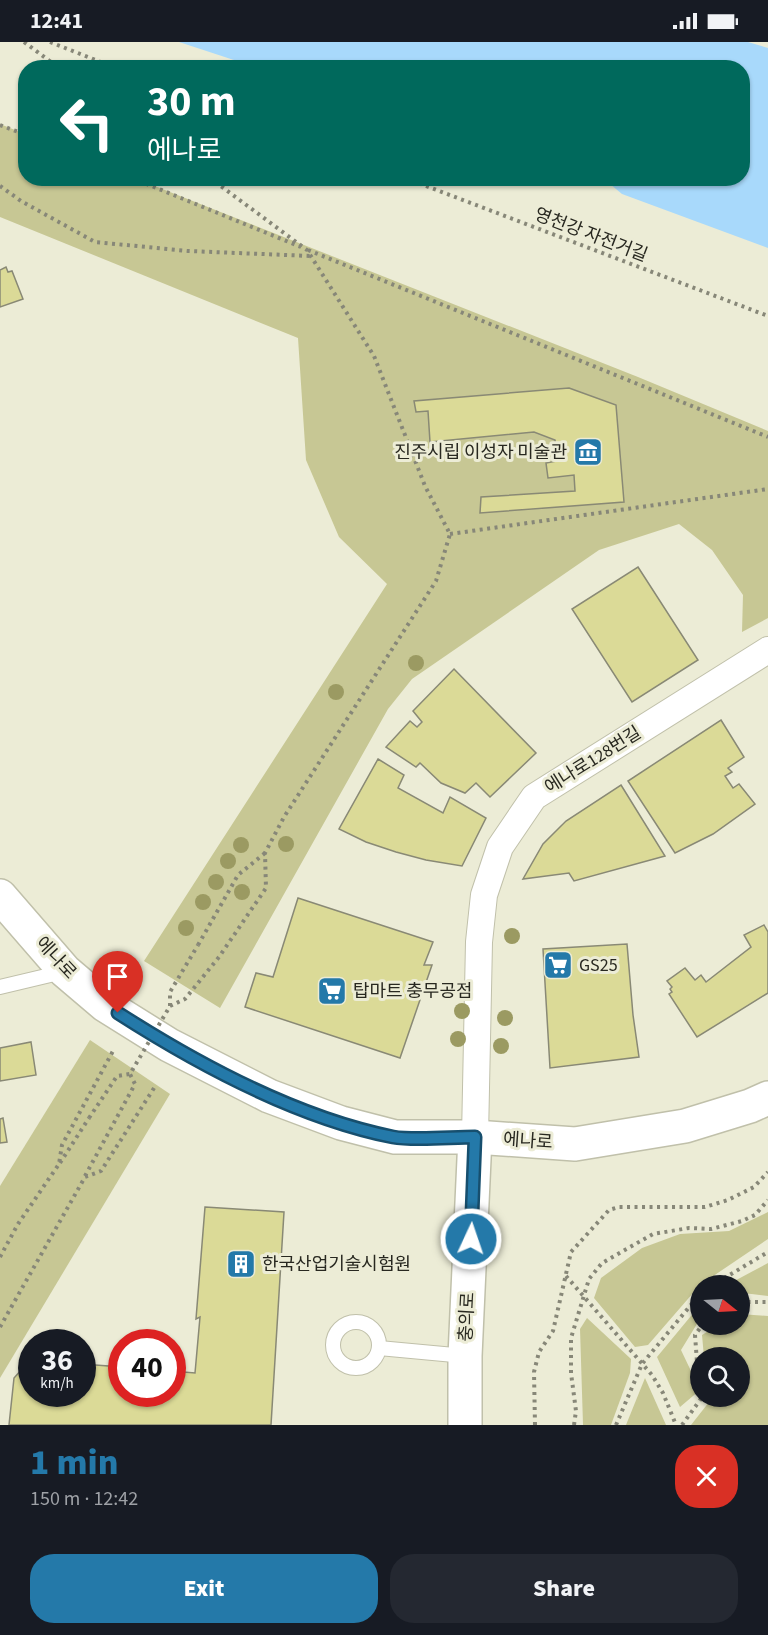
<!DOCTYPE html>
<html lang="en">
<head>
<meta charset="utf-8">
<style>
  :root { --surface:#171b24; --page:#242831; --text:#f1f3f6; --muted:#9ea1a6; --accent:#2479a9 }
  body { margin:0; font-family:"Source Sans 3","Noto Sans KR",sans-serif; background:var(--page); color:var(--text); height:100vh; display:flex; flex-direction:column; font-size:22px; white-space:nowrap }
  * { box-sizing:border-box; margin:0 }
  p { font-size:20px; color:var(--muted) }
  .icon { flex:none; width:33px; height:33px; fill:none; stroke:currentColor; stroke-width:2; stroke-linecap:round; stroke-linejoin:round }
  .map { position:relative; height:1383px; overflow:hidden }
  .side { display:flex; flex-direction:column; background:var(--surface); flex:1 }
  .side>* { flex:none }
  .hud { position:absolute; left:18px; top:18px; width:732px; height:126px; border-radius:24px; box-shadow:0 2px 4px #0004; background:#00695c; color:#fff; overflow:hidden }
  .needle { width:39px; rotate:108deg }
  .fabs { position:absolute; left:690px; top:1233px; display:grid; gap:12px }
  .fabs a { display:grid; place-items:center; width:60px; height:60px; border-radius:50%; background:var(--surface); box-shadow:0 2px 4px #0004; font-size:30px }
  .speed { position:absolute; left:18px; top:1287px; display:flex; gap:12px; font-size:30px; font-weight:700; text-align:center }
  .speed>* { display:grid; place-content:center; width:78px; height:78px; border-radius:50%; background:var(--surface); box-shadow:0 2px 4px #0004; line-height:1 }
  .speed small { font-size:15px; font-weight:400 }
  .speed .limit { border:9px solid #d22; background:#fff; color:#111 }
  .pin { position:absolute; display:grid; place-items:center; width:51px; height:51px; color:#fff; margin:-62px -26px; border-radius:50% 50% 50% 0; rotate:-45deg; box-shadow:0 0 6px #0007 }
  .pin .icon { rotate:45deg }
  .me { position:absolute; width:66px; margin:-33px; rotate:3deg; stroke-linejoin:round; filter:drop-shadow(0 0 4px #0008) }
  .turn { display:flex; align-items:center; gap:21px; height:126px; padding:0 30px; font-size:27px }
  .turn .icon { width:78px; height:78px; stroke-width:2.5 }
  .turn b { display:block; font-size:42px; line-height:51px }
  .round { display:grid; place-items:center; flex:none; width:63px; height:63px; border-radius:24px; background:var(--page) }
  .overview { display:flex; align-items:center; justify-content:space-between; height:102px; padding:0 30px }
  h1 { font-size:36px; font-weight:800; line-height:45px; color:var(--accent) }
  .cta { display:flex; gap:12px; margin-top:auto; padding:12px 30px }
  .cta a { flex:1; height:69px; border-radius:24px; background:var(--accent); color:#fff; font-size:24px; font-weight:800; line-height:69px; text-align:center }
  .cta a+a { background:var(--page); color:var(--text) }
  .status { display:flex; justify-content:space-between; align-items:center; height:42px; padding:0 30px; background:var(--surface); direction:ltr }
  .status svg { height:16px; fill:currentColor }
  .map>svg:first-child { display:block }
</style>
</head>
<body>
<div class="status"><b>12:41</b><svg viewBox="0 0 49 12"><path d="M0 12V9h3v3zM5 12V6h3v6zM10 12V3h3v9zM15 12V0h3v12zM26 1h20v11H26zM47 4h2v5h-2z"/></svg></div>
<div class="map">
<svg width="768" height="1383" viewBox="0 0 768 1383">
  <rect width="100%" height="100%" fill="#ececd6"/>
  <!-- green -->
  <g fill="#c7c794">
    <polygon points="0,82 25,92 26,136 137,137 638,335 768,389 768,576 742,590 743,553 712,508 679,482 599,508 412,637 388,667 220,966 144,919 387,542 339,495 306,418 298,296 0,175"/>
    <polygon points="90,998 170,1052 0,1336 0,1144"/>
    <polygon points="768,1170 768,1197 700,1243 648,1303 635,1305 594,1256 601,1236 642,1206 680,1192 729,1189"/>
    <polygon points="768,1221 768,1254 743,1251 740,1253 740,1244 727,1243"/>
    <polygon points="700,1263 700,1277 681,1308 700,1348 680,1365 657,1315"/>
    <polygon points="740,1272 768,1274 768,1383 691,1383 713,1355 740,1354 740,1316 704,1315 702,1293 718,1283 740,1282"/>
    <polygon points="587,1276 631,1317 630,1331 611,1383 583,1383 580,1287"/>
    <polygon points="645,1336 666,1383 626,1383"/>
  </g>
  <!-- water -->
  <polygon fill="#a8d9fb" points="179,0 748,0 768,6 768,206 622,152 604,137 742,136 742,26 258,26"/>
  <!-- building -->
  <g fill="#dbda97" stroke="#898975" stroke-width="1.5">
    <polygon points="6,225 8,230 12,229 23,257 0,265 0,228"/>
    <polygon points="569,346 616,363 624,460 480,471 481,455 575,449 574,433 548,436 546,421 557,419 555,398 534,390 430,400 428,369 416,370 414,359"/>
    <polygon points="638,525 698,618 632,660 572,567"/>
    <polygon points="454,627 536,711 490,755 476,741 465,751 441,741 420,721 416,725 386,705 410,679 417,685 422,680 413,669"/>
    <polygon points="721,678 744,715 728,726 732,730 725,734 733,746 739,742 755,762 713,792 675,811 628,739"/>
    <polygon points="378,717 404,733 398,746 443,771 450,755 486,776 462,824 426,818 396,810 366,800 339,787"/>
    <polygon points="621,743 665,814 574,839 569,831 523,837 543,802 566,779"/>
    <polygon points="298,856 433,900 424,923 432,923 400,1016 245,965 256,931 273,935"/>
    <polygon points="764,883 768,890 768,951 697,995 669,952 672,950 670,947 672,945 667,939 685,926 695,938 701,933 706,940 751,905 744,893"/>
    <polygon points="627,902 633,973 639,1015 550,1026 543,907"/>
    <polygon points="31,1000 36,1033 0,1039 0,1006"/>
    <polygon points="3,1076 7,1100 0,1101 0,1077"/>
    <polygon points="205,1165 284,1170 271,1383 9,1383 14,1336 30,1318 32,1352 82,1352 82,1322 122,1325 122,1352 172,1352 172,1329 195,1331 200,1275 196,1277"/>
  </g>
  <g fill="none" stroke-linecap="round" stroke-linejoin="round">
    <!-- lane casing -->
    <g stroke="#c0c0aa" stroke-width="16">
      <g id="lane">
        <polyline points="0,945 63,930"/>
        <circle cx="356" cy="1303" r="23"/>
        <polyline points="379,1306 465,1314"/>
      </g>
    </g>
    <!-- street casing -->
    <g stroke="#c0c0aa" stroke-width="28">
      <polyline id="street" points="475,1095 479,900 484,853 500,805 534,755 768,608"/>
    </g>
    <!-- secondary casing -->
    <g stroke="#c0c0aa" stroke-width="36">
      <g id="secondary">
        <polyline points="0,854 65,929 105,963 169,1003 269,1054 341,1081 395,1095 475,1095 575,1102 685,1084 750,1064 768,1056"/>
        <polyline points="465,1383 465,1314 475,1095"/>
      </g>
    </g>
    <!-- path -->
    <g stroke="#878778" stroke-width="4" stroke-dasharray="3 4.5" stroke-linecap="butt">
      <polyline points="24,0 59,26"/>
      <polyline points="50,0 116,26"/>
      <polyline points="0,83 26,93"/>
      <polyline points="132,136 301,205"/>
      <polyline points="405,136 768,274"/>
      <polyline points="0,144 21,159 95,200 188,209 311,214"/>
      <polyline points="308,208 768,395"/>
      <polyline points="450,492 768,447"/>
      <polyline points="198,903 238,833 265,811"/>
      <polyline points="170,964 185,957 219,915 266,846 265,811 284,775 436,539 450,492 425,444 374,314 307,208 210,136"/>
      <polyline points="60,1121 89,1076"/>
      <polyline points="85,1134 135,1042 130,1032"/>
      <polyline points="0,1215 18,1182 59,1122 62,1103 113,1009"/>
      <polyline points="566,1234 652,1333 663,1351 676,1383"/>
      <polyline points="711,1244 768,1210"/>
      <polyline points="740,1260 768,1260"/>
      <polyline points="0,1285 85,1135 101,1129 156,1043"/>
      <polyline points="700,1325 697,1320 695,1293 703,1282"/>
      <polyline points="535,1383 534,1330 539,1310 553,1289 571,1210 609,1168 619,1165 705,1165 728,1158 754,1145 768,1130"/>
      <polyline points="574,1383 576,1369 571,1331 571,1296 589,1237 602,1221 653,1192 689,1186 711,1187 742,1179 755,1173 768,1158"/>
      <polyline points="616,1383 642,1322 700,1252"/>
      <polyline points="682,1383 703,1354"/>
    </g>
    <!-- lane -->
    <use href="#lane" stroke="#fff" stroke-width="14"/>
    <!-- street -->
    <use href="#street" stroke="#fff" stroke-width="26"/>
    <!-- secondary -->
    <use href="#secondary" stroke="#fff" stroke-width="33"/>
    <!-- path-bridge -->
    <polyline stroke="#878778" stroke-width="4" stroke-dasharray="3 4.5" stroke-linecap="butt" points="89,1076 117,1034 130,1032 170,964 170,950 198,903"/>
  </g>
  <!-- trees -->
  <g fill="#9b9a62">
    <circle cx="416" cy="621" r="8"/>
    <circle cx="336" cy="650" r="8"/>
    <circle cx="286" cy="802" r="8"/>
    <circle cx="241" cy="803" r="8"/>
    <circle cx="228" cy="819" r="8"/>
    <circle cx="216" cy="840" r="8"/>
    <circle cx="242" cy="850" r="8"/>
    <circle cx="203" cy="860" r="8"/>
    <circle cx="186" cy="886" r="8"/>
    <circle cx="512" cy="894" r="8"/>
    <circle cx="462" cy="969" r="8"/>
    <circle cx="505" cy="976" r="8"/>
    <circle cx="458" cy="997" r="8"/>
    <circle cx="501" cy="1004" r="8"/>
  </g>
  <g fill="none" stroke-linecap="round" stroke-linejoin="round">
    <!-- route casing -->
    <g stroke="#174f6e" stroke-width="15">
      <path id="route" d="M118 971C199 1023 298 1076 393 1095 414 1099 452 1095 475 1095L471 1197"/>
    </g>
    <!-- route -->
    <use href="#route" stroke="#2479a9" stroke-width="10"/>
  </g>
  <!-- icons -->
  <defs>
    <g id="museum-square" transform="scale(1.5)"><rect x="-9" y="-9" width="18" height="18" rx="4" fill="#2479a9" stroke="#ececd6"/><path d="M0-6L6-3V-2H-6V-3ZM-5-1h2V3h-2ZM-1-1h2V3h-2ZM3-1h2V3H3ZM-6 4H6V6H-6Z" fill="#fff"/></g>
    <g id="supermarket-square" transform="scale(1.5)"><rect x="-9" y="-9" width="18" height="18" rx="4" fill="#2479a9" stroke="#ececd6"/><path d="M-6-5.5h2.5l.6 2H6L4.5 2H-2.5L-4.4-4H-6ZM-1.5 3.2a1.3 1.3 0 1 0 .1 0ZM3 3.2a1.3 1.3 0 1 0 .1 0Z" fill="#fff"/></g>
    <g id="building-square" transform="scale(1.5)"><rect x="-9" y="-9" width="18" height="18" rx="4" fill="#2479a9" stroke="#ececd6"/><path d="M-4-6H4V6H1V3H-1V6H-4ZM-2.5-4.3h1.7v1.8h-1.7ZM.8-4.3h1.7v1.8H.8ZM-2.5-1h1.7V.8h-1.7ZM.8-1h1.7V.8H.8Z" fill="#fff"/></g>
  </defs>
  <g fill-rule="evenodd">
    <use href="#museum-square" x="588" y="410"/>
    <use href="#supermarket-square" x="558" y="923"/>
    <use href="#supermarket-square" x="332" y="949"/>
    <use href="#building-square" x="241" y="1222"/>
  </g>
  <g text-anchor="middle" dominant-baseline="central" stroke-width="6" stroke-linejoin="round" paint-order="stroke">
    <!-- street labels -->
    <g font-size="18" fill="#282820" stroke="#ececd6">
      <text transform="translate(591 193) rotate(21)">영천강 자전거길</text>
      <text transform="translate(593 718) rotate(-32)">에나로128번길</text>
      <text transform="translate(56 916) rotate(47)">에나로</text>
      <text transform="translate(528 1099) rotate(4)">에나로</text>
      <text transform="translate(467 1275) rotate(-87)">충의로</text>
    </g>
    <!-- poi labels -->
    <g font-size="18" fill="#282820" stroke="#ececd6" text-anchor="start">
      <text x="567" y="410" text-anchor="end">진주시립 이성자 미술관</text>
      <text x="579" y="923">GS25</text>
      <text x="353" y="949">탑마트 충무공점</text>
      <text x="262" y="1222">한국산업기술시험원</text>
    </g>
  </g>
</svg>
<div class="fabs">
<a><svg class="needle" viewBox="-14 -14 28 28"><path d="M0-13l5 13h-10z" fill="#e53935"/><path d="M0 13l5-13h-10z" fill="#9ea1a6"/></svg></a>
<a><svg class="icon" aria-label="search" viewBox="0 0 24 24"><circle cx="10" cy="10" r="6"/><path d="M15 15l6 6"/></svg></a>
</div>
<div class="speed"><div>36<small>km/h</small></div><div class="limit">40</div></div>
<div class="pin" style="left:118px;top:971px;background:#d93025"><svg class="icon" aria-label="arrive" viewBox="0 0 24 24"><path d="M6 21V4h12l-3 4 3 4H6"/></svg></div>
<svg class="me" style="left:471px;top:1197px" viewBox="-20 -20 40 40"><circle r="17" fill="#2479a9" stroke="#fff" stroke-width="3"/><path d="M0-11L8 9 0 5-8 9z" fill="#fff"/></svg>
<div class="hud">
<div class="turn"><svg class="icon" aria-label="left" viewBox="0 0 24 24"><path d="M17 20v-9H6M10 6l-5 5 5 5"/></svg><div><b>30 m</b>에나로</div></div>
</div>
</div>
<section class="side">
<div class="overview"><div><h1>1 min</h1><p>150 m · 12:42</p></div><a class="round" style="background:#d93025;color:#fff"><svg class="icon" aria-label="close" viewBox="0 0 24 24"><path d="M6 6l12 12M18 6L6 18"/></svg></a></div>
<div class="cta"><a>Exit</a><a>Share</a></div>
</section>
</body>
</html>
